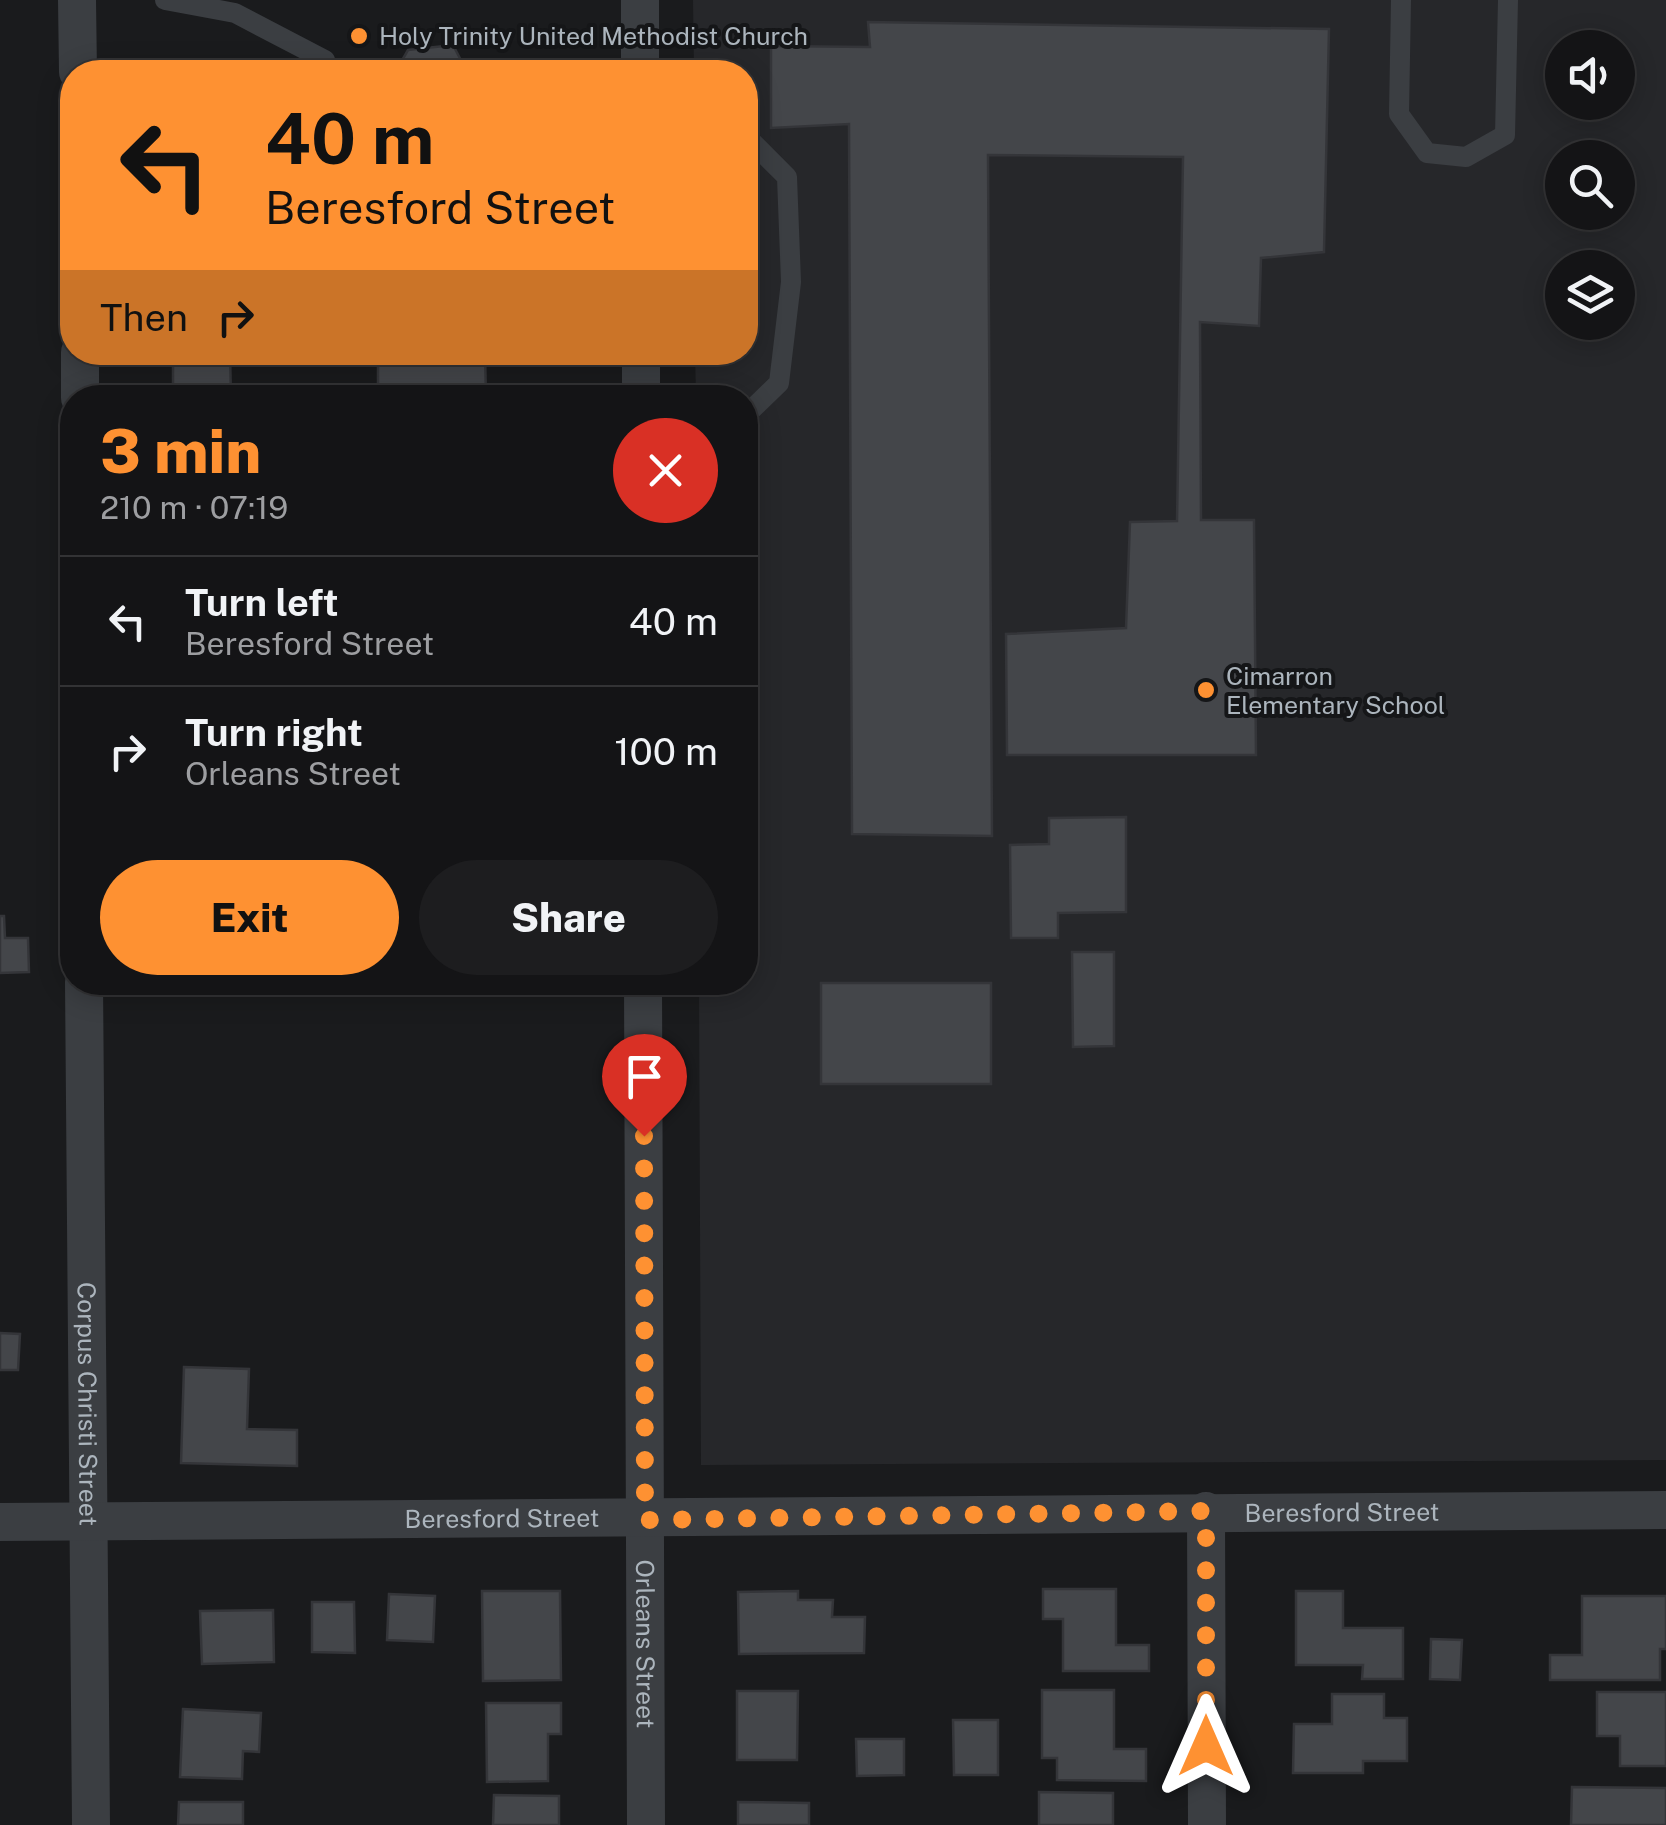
<!DOCTYPE html>
<html lang="en">
<head>
<meta charset="utf-8">
<style>
  :root { --surface:#141416; --page:#1d1d1f; --text:#f1f3f6; --muted:#9d9ea1; --line:#333335; --accent:#fe9132 }
  body { margin:0; font-family:"Public Sans",sans-serif; background:var(--page); color:var(--text); height:100vh; display:flex; flex-direction:column; font-size:38px; white-space:nowrap }
  * { box-sizing:border-box; margin:0 }
  p { font-size:32px; color:var(--muted) }
  .icon { flex:none; width:55px; height:55px; fill:none; stroke:currentColor; stroke-width:2; stroke-linecap:round; stroke-linejoin:round }
  .map { position:relative; flex:1; overflow:hidden }
  .drawer { position:absolute; left:60px; top:385px; width:698px; height:610px; display:flex; flex-direction:column; background:var(--surface); border-radius:40px; box-shadow:0 5px 25px #0003,0 0 0 2px var(--line) }
  .drawer>* { flex:none }
  .guide { position:absolute; left:60px; top:60px; width:698px; height:305px; border-radius:40px; box-shadow:0 5px 25px #0003,0 0 0 2px var(--line); background:#fe9132; color:#111; overflow:hidden }
  .controls { position:absolute; left:1545px; top:30px; display:grid; gap:20px }
  .controls a { display:grid; place-items:center; width:90px; height:90px; border-radius:50%; background:var(--surface); box-shadow:0 5px 25px #0003,0 0 0 2px var(--line); font-size:50px }
  .pin { position:absolute; display:grid; place-items:center; width:85px; height:85px; color:#fff; margin:-102px -42px; border-radius:50% 50% 50% 0; rotate:-45deg; box-shadow:0 0 10px #0007 }
  .pin .icon { rotate:45deg }
  .me { position:absolute; width:110px; margin:-55px; rotate:0deg; stroke-linejoin:round; filter:drop-shadow(0 0 8px #0008) }
  .turn { display:flex; align-items:center; gap:35px; height:210px; padding:0 40px; font-size:45px }
  .turn .icon { width:130px; height:130px; stroke-width:2.5 }
  .turn b { display:block; font-size:70px; line-height:85px }
  .then { display:flex; align-items:center; height:95px; padding:0 40px; background:#0003; gap:20px; font-size:38px }
  .round { display:grid; place-items:center; flex:none; width:105px; height:105px; border-radius:52px; background:var(--page) }
  .head { display:flex; align-items:center; justify-content:space-between; height:170px; padding:0 40px }
  h1 { font-size:60px; font-weight:800; line-height:75px; color:var(--accent) }
  .button { display:flex; gap:20px; margin-top:auto; padding:20px 40px }
  .button a { flex:1; height:115px; border-radius:60px; background:var(--accent); color:#111; font-size:40px; font-weight:800; line-height:115px; text-align:center }
  .button a+a { background:var(--page); color:var(--text) }
  ul { padding:0; list-style:none }
  li { display:flex; align-items:center; gap:30px; height:130px; padding:0 40px; border-top:2px solid var(--line) }
  li div { flex:1 }
  li b { display:block; font-size:38px }
  li em { font-style:normal }
  .map>svg:first-child { display:block }
</style>
</head>
<body>
<div class="map">
<svg width="1666" height="1825" viewBox="0 0 1666 1825">
  <rect width="100%" height="100%" fill="#1a1b1d"/>
  <!-- built -->
  <path fill="#26272a" fill-rule="evenodd" d="M693 0H1666V1460L701 1465 699 983 745 982V398L696 397 695 353 745 352V72H694ZM1562 48H1618V102H1562ZM1562 158H1618V212H1562ZM1562 268H1618V322H1562Z"/>
  <!-- building -->
  <g fill="#44464a" stroke="#343539" stroke-width="2.5">
    <polygon points="868,22 1329,29 1324,252 1261,258 1259,326 1200,322 1201,520 1254,520 1256,755 1007,755 1006,634 1126,628 1130,522 1177,521 1183,157 988,155 992,836 852,834 849,124 771,128 771,46 870,47"/>
    <polygon points="453,45 465,68 458,72 397,69 408,50"/>
    <polygon points="173,352 230,352 231,398 173,398"/>
    <polygon points="378,352 485,352 486,398 378,398"/>
    <polygon points="1126,817 1126,912 1058,913 1058,938 1011,938 1010,845 1049,844 1049,818"/>
    <polygon points="0,916 4,916 5,938 28,938 29,972 0,973"/>
    <polygon points="1072,952 1114,952 1114,1046 1073,1047"/>
    <rect x="821" y="983" width="170" height="101"/>
    <polygon points="0,1333 20,1334 18,1370 0,1370"/>
    <polygon points="184,1367 249,1369 247,1429 297,1430 297,1466 181,1463"/>
    <polygon points="1043,1589 1116,1589 1116,1645 1149,1645 1149,1671 1063,1671 1063,1619 1043,1619"/>
    <polygon points="482,1591 560,1591 561,1680 483,1681"/>
    <polygon points="798,1591 798,1600 833,1600 832,1617 865,1617 864,1653 739,1654 738,1592"/>
    <polygon points="1296,1591 1343,1591 1343,1628 1403,1628 1403,1679 1362,1679 1363,1665 1296,1665"/>
    <polygon points="389,1594 435,1596 433,1642 387,1640"/>
    <polygon points="1582,1596 1666,1596 1666,1649 1660,1649 1660,1680 1550,1680 1550,1655 1582,1655"/>
    <polygon points="312,1602 354,1602 355,1653 312,1652"/>
    <polygon points="273,1610 274,1662 202,1664 200,1611"/>
    <polygon points="1431,1639 1462,1640 1460,1680 1430,1679"/>
    <polygon points="1042,1690 1114,1690 1114,1749 1146,1749 1146,1781 1057,1780 1057,1758 1042,1758"/>
    <polygon points="737,1691 798,1691 797,1760 737,1760"/>
    <polygon points="1597,1692 1666,1692 1666,1766 1620,1766 1620,1736 1597,1736"/>
    <polygon points="1332,1694 1384,1694 1384,1718 1407,1718 1407,1761 1363,1761 1363,1773 1293,1773 1294,1724 1332,1724"/>
    <polygon points="486,1703 561,1703 561,1734 548,1734 548,1781 487,1782"/>
    <polygon points="183,1709 261,1713 259,1752 243,1751 242,1779 180,1777"/>
    <polygon points="953,1720 998,1720 998,1775 954,1775"/>
    <polygon points="856,1739 904,1739 904,1775 857,1776"/>
    <polygon points="1572,1787 1666,1788 1666,1825 1571,1825"/>
    <polygon points="1039,1792 1113,1793 1113,1825 1039,1825"/>
    <polygon points="494,1795 559,1796 559,1825 493,1825"/>
    <polygon points="179,1802 243,1802 243,1825 178,1825"/>
    <polygon points="738,1802 809,1803 809,1825 738,1825"/>
  </g>
  <g fill="none" stroke-linecap="round" stroke-linejoin="round">
    <!-- lane -->
    <g stroke="#3b3e42" stroke-width="20">
      <polyline points="165,0 235,13 325,60 328,72"/>
      <polyline points="1401,0 1399,114 1427,153 1466,157 1505,135 1508,0"/>
      <polyline points="745,135 787,177 791,282 779,383 745,416"/>
    </g>
    <!-- street -->
    <g stroke="#3b3e42" stroke-width="38">
      <polyline points="77,0 78,72"/>
      <polyline points="640,0 640,72"/>
      <polyline points="80,352 80,398"/>
      <polyline points="641,352 641,398"/>
      <path id="s1" d="M84 982 91 1825"/>
      <path id="s2" d="M643 982 646 1825"/>
      <polyline points="1206,1511 1207,1825"/>
      <path id="s3" d="M0 1522 1666 1510"/>
    </g>
  </g>
  <g fill="none" stroke-linecap="round" stroke-linejoin="round">
    <!-- route -->
    <polyline stroke="#fe9132" stroke-width="18" stroke-dasharray="0 32.4" points="644,1136 645,1520 1206,1511 1206,1746"/>
  </g>
  <!-- markers -->
  <g fill="#fe9132" stroke="#151618" stroke-width="4">
    <circle cx="359" cy="36" r="10"/>
    <circle cx="1206" cy="690" r="10"/>
  </g>
  <g text-anchor="middle" dominant-baseline="central" stroke-width="8" stroke-linejoin="round" paint-order="stroke">
    <!-- poi labels -->
    <g font-size="25" fill="#acb5bd" stroke="#151618" text-anchor="start">
      <text x="379" y="36">Holy Trinity United Methodist Church</text>
      <text x="1226" y="676">Cimarron<tspan x="1226" dy="29">Elementary School</tspan></text>
    </g>
    <!-- street labels -->
    <g font-size="25" fill="#acb5bd" stroke="#151618">
      <text stroke="none"><textPath href="#s1" startOffset="422">Corpus Christi Street</textPath></text>
      <text stroke="none"><textPath href="#s3" startOffset="1342">Beresford Street</textPath></text>
      <text stroke="none"><textPath href="#s3" startOffset="502">Beresford Street</textPath></text>
      <text stroke="none"><textPath href="#s2" startOffset="662">Orleans Street</textPath></text>
    </g>
  </g>
</svg>
<div class="controls">
<a><svg class="icon" aria-label="sound" viewBox="0 0 24 24"><path d="M4 9h4l5-4v14l-5-4H4zM17 9q2 3 0 6"/></svg></a>
<a><svg class="icon" aria-label="search" viewBox="0 0 24 24"><circle cx="10" cy="10" r="6"/><path d="M15 15l6 6"/></svg></a>
<a><svg class="icon" aria-label="layers" viewBox="0 0 24 24"><path d="M12 4l9 5-9 5-9-5zM3 14l9 5 9-5"/></svg></a>
</div>
<div class="pin" style="left:644px;top:1136px;background:#d93025"><svg class="icon" aria-label="arrive" viewBox="0 0 24 24"><path d="M6 21V4h12l-3 4 3 4H6"/></svg></div>
<svg class="me" style="left:1206px;top:1746px" viewBox="-20 -20 40 40"><path d="M0-17L14 15 0 8-14 15z" fill="#fe9132" stroke="#fff" stroke-width="4"/></svg>
<div class="guide">
<div class="turn"><svg class="icon" aria-label="left" viewBox="0 0 24 24"><path d="M17 20v-9H6M10 6l-5 5 5 5"/></svg><div><b>40 m</b>Beresford Street</div></div>
<div class="then">Then<svg class="icon" aria-label="right" viewBox="0 0 24 24"><path d="M7 20v-9h11M14 6l5 5-5 5"/></svg></div>
</div>
<section class="drawer">
<div class="head"><div><h1>3 min</h1><p>210 m · 07:19</p></div><a class="round" style="background:#d93025;color:#fff"><svg class="icon" aria-label="close" viewBox="0 0 24 24"><path d="M6 6l12 12M18 6L6 18"/></svg></a></div>
<ul>
<li><svg class="icon" aria-label="left" viewBox="0 0 24 24"><path d="M17 20v-9H6M10 6l-5 5 5 5"/></svg><div><b>Turn left</b><p>Beresford Street</p></div><em>40 m</em></li>
<li><svg class="icon" aria-label="right" viewBox="0 0 24 24"><path d="M7 20v-9h11M14 6l5 5-5 5"/></svg><div><b>Turn right</b><p>Orleans Street</p></div><em>100 m</em></li>
</ul>
<div class="button"><a>Exit</a><a>Share</a></div>
</section>
</div>
</body>
</html>
